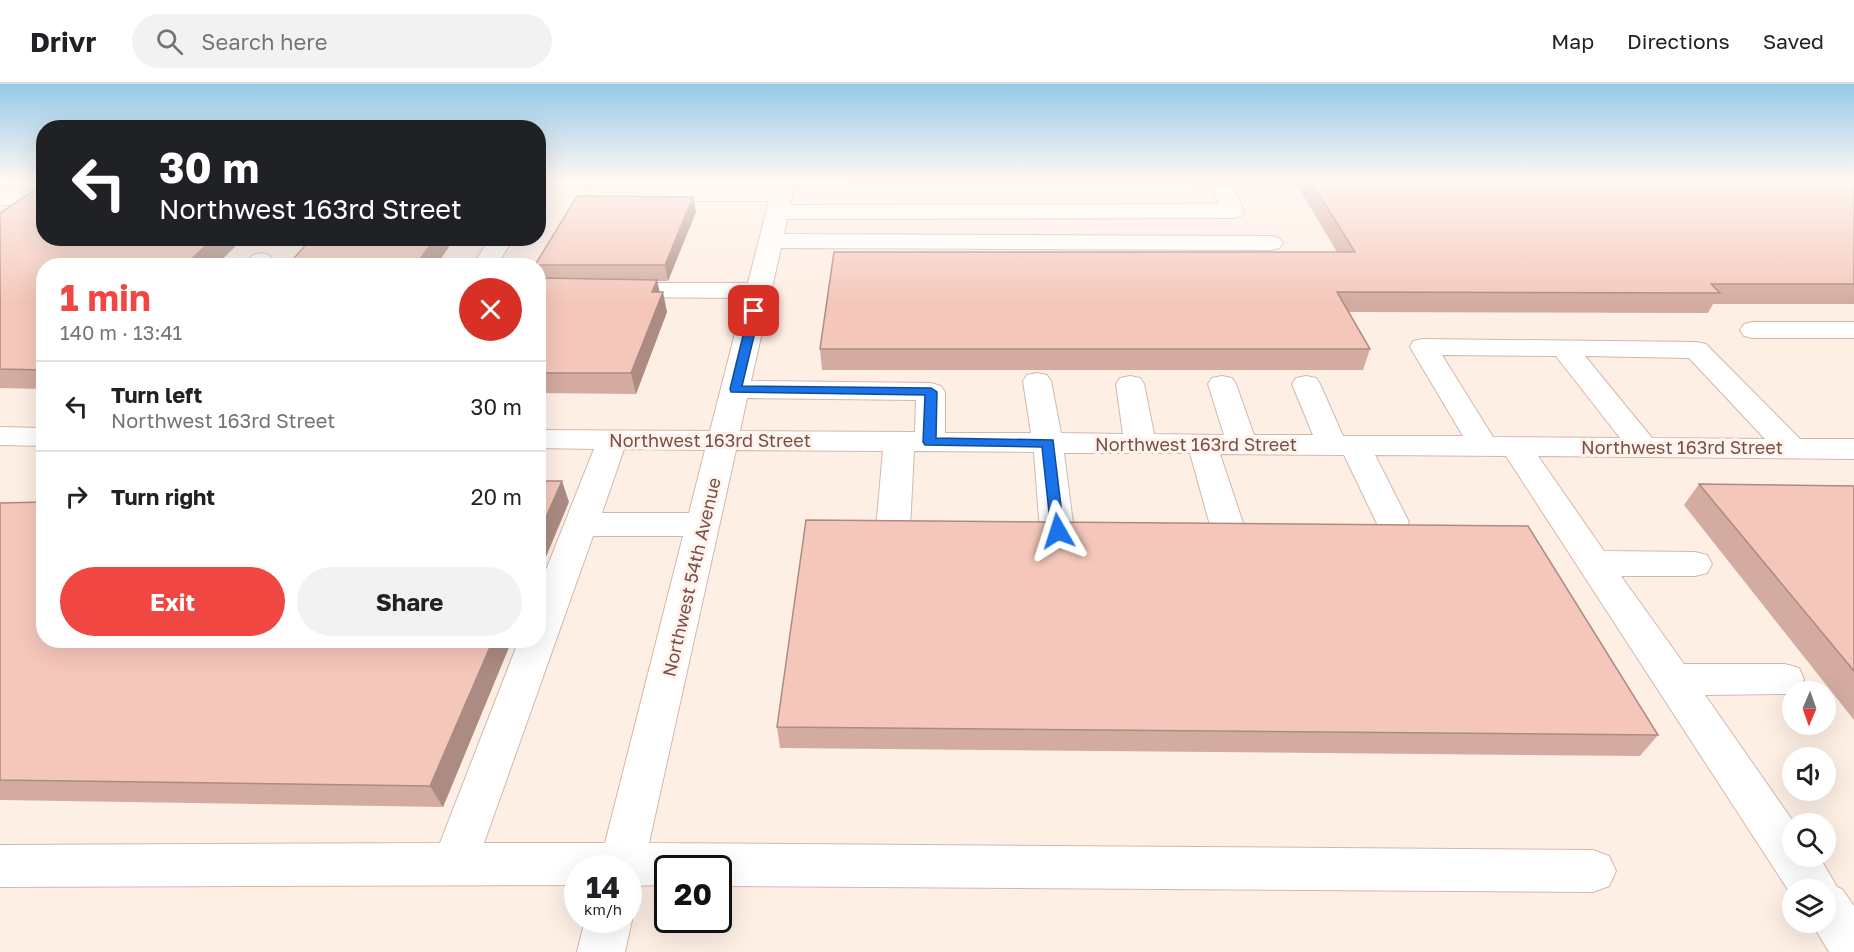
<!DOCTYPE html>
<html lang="en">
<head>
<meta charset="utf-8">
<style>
  :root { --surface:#fff; --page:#f2f2f2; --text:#202124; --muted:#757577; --line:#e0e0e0; --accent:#f04742 }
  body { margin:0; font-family:"Golos Text",sans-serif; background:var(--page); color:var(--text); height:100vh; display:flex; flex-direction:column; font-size:22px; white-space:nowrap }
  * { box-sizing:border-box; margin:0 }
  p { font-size:20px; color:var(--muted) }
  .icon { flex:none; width:33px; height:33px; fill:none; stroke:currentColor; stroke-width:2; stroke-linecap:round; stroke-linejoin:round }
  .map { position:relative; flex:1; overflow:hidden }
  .panel { position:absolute; left:36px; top:174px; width:510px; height:390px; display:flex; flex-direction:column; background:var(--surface); border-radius:24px; box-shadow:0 6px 24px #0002 }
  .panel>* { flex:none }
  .guide { position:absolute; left:36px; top:36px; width:510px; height:126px; border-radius:24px; box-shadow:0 6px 24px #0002; background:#202124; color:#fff; overflow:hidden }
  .needle { width:39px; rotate:182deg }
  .tools { position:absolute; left:1782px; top:597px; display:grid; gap:12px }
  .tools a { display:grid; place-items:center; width:54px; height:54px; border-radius:50%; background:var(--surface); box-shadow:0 6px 24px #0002; font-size:30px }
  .speed { position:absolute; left:564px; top:771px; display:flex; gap:12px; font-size:30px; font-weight:700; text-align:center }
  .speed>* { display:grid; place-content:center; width:78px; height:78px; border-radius:50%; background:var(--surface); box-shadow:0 6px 24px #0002; line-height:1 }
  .speed small { font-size:15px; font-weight:400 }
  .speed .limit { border:3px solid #111; border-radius:9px; background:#fff; color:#111 }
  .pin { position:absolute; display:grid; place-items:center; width:51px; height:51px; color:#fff; margin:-26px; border-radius:12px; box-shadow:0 3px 9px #0006 }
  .me { position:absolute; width:66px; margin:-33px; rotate:354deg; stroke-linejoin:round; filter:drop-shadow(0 0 4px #0008) }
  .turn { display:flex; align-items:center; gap:21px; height:126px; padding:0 24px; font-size:27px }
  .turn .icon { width:78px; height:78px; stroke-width:2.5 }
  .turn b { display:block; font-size:42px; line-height:51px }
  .round { display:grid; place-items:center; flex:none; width:63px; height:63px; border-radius:32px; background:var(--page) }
  .overview { display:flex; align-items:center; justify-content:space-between; height:102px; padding:0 24px }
  h1 { font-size:36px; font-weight:700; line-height:45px; color:var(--accent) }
  .cta { display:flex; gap:12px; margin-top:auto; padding:12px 24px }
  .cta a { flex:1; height:69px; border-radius:36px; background:var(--accent); color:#fff; font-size:24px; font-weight:700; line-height:69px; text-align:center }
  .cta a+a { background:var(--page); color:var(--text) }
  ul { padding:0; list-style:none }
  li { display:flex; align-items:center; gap:18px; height:90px; padding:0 24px; border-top:2px solid var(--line) }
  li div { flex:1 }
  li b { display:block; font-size:22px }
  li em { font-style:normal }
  header { display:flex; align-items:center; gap:36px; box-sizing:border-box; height:84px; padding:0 30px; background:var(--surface); border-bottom:2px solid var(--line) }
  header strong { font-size:28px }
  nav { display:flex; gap:33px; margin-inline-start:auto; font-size:21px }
  .search { width:420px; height:54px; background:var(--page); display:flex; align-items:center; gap:15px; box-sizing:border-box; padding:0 21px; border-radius:33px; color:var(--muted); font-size:22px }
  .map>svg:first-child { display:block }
</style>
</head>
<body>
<header>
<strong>Drivr</strong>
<div class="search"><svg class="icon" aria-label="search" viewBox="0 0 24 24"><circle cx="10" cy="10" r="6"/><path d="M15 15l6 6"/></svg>Search here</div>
<nav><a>Map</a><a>Directions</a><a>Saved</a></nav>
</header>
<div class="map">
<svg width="1854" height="868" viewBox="0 0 1854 868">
  <rect width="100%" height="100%" fill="#feefe5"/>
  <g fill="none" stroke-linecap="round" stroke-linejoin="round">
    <!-- minor casing -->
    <g stroke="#d3b7ac" stroke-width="2">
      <g id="minor">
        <path d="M774 96H795L790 121 1219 120 1213 108 1216 103 1224 102 1232 103 1244 127 1241 132 1233 134 787 135 784 150 1271 152 1279 154 1283 159 1279 164 1271 166 781 164 751 297 931 299 941 302 945 308V349H1031L1023 297 1027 291 1037 289 1047 291 1051 297 1061 349 1123 350 1116 300 1120 294 1130 292 1140 294 1144 300 1154 350 1224 351 1208 300 1212 294 1222 292 1232 294 1236 300 1254 351H1313L1292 300 1296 294 1306 292 1316 294 1320 300 1343 352H1463L1410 263 1413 257 1423 255 1696 258 1706 260 1800 355H1854V375L1538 372 1604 467 1695 468 1707 471 1712 480 1707 489 1695 492H1621L1684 580H1785L1799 584 1804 595 1799 606 1785 610 1705 611 1795 740H1792V772H1819L1837 803 1842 805 1854 822V868H1829L1811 838H1826V806H1792V812L1506 372 1375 371 1409 438 1404 446 1392 449 1380 446 1344 371 1220 370 1245 445 1240 453 1228 457 1216 453 1211 445 1190 369H1064L1074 447 1069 455 1057 459 1045 455 1040 447 1034 368 914 367 910 444 905 452 893 455 881 452 876 444 883 367 736 366 649 759 1593 766 1609 772 1616 787 1609 802 1593 808 718 802V784H668V801L628 802V784H578V801L0 803V761L440 759 519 556H538V506L594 365 538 364V346L710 347 744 214 614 213 605 211 602 206 605 201 614 199H748L769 117H598L590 116 587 111 590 106 598 105 773 104ZM1442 271 1556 272 1620 354 1493 353ZM1585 272 1689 274 1765 355 1652 354ZM747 314 916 316 915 348 740 347ZM624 365 705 366 689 429H602ZM593 452H683L605 759H484Z"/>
        <rect x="0" y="107" width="44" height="14"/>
        <polygon points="490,154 513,156 496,182 472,182"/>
        <polygon points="261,169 269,171 273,176 269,182 243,182 253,171"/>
        <polygon points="1753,238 1854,238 1854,254 1753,254 1744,252 1740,246 1744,240"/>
        <polygon points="0,343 44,344 44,362 0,361"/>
        <polygon points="628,829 632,836 625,868 577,868 585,836 628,836"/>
      </g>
    </g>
    <!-- minor -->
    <use href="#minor" fill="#fff" fill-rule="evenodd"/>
  </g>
  <!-- wall -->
  <g fill="#d3aba1">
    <polygon points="848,96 1854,96 1854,220 1713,220 1708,229 1348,228 1370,265 1363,286 822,286 820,265 1337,168 1297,101 849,99"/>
    <polygon points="693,113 696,128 668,197 657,197 659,208 667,228 636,310 538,309 538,182 535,181"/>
    <polygon points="0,129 244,154 215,182 44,182 44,305 0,304"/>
    <polygon points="1699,400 1854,402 1854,636 1684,421"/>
    <polygon points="0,419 512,556 443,723 0,716"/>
    <polygon points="777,643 1658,651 1640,672 780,664"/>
  </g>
  <!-- shaded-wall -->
  <g fill="#ac8b83">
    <polygon points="693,113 696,128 668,197 665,181"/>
    <polygon points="214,154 244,154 215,182 184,182"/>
    <polygon points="435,154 455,154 436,182 415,182"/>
    <polygon points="657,196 661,214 663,208 667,228 636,310 631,289 652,208"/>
    <polygon points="562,397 569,418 538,492 538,451"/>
    <polygon points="493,556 512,556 443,723 430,702"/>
  </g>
  <!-- building -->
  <g fill="#f5c7bb" stroke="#ac8b83" stroke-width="1.5">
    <polygon points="1310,96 1854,96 1854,200 1711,200 1720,209 1337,208 1370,265 820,265 834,168 1355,168"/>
    <polygon points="44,100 44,154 214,154 184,182 44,182 44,286 0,285 0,129"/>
    <polygon points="577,112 693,113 665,181 535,181"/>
    <polygon points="312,154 435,154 415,182 287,182"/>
    <polygon points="538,194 657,196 652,208 663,208 631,289 538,289"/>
    <polygon points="538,397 562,397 538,451"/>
    <polygon points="1699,400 1854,402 1854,587"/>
    <polygon points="44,418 44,556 493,556 430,702 0,696 0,419"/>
    <polygon points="806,436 1528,442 1658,651 777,643"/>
  </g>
  <!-- sky -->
  <linearGradient id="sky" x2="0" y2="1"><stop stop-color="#95c9e8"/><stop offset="0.44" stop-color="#fff8f3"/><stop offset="1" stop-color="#fff8f3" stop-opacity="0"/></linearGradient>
  <rect width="1854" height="218" fill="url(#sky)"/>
  <!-- route -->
  <polygon fill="#1a73e8" stroke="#114b97" stroke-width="1.5" points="754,223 760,227 742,302 931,304 937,308 936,354 1053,356 1064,447 1062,450 1058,452 1051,447 1042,363 925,361 923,358 925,311 731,308 730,305 749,227"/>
  <g text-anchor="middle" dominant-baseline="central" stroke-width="6" stroke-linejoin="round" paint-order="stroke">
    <!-- street labels -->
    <g font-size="18" fill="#795048" stroke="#fff4ed">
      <text x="710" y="356">Northwest 163rd Street</text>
      <text x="1196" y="360">Northwest 163rd Street</text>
      <text x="1682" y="363">Northwest 163rd Street</text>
      <text transform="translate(691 493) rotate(-77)">Northwest 54th Avenue</text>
    </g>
  </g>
</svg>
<div class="tools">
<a><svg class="needle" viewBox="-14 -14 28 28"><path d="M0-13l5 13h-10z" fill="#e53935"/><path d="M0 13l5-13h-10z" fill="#757577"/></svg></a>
<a><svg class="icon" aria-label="sound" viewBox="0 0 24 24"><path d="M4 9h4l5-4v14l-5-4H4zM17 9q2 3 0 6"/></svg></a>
<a><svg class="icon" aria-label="search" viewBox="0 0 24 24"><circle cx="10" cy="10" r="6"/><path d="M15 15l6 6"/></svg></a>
<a><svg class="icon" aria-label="layers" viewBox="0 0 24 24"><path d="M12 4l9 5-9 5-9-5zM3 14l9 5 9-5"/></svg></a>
</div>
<div class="speed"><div>14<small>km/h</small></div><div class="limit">20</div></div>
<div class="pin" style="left:754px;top:227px;background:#d93025"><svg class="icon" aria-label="arrive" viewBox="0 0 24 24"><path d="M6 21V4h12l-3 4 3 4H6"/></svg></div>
<svg class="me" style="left:1058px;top:447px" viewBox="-20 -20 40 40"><path d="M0-17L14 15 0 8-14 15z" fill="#1a73e8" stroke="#fff" stroke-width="4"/></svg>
<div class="guide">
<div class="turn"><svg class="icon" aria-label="left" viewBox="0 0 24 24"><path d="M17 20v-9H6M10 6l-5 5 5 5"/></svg><div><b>30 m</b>Northwest 163rd Street</div></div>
</div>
<section class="panel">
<div class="overview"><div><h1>1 min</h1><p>140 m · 13:41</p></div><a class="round" style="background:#d93025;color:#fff"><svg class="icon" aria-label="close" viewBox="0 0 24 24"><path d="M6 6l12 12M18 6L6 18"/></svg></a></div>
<ul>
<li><svg class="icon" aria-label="left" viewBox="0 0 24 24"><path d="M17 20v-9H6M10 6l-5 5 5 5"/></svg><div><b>Turn left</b><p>Northwest 163rd Street</p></div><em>30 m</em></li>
<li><svg class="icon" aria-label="right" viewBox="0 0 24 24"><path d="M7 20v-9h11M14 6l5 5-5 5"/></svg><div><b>Turn right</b></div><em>20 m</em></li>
</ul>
<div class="cta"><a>Exit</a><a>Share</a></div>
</section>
</div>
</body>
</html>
